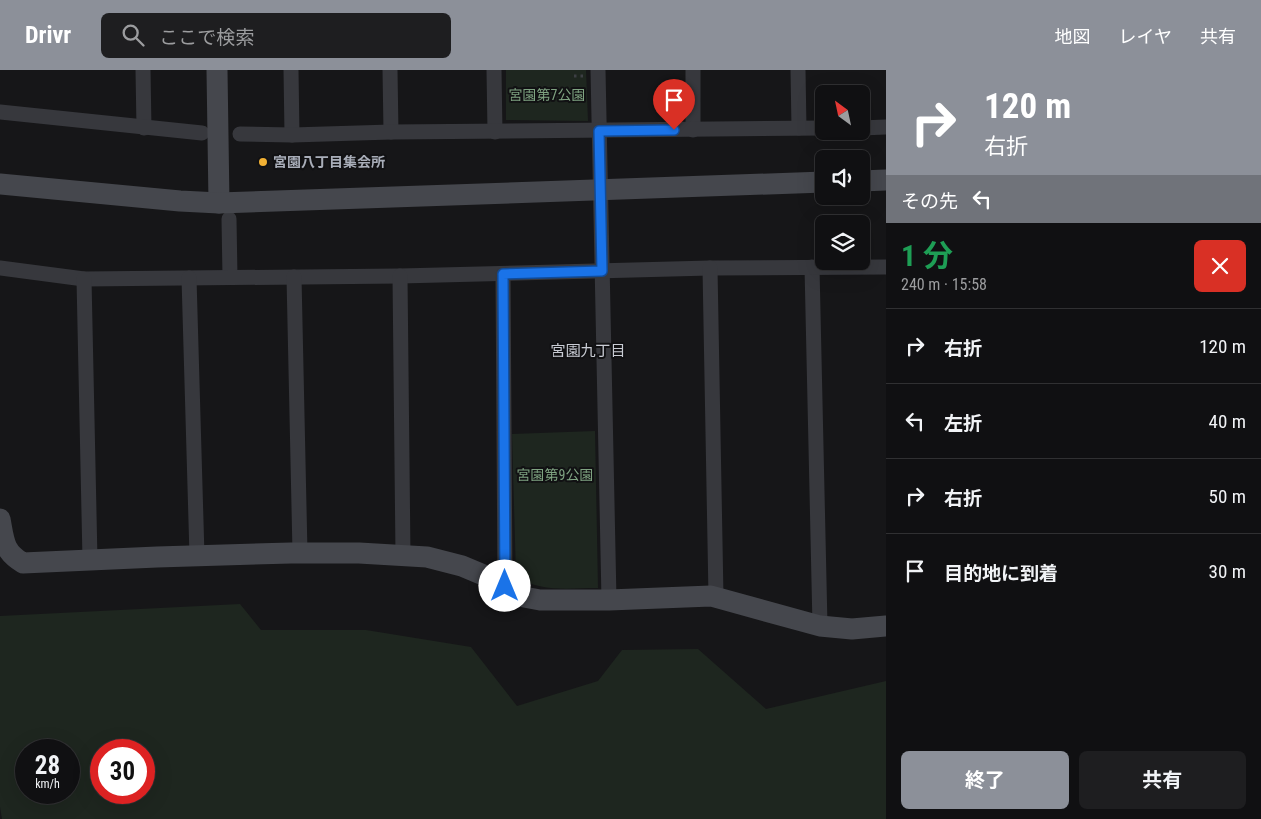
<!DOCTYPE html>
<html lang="ja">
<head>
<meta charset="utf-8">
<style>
  :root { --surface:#101012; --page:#1e1e20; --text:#f1f3f6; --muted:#9c9d9f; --line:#303032; --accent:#8c9099 }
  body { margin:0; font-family:"Roboto Condensed","Noto Sans JP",sans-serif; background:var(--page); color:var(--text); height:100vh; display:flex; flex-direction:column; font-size:19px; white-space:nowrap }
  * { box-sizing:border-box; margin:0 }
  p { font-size:16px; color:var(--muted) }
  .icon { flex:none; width:28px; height:28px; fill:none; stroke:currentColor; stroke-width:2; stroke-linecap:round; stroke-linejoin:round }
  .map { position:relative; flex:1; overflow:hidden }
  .drawer { display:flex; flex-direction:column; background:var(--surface); width:375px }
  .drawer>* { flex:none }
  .banner { background:#8c9099; color:#fff; overflow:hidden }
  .needle { width:32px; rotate:327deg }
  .buttons { position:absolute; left:815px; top:15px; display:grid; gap:10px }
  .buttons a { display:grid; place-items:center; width:55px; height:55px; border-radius:8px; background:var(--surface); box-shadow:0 5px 20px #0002,0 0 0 1px var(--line); font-size:25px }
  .speed { position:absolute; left:15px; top:669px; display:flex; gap:10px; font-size:25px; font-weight:700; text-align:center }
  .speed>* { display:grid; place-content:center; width:65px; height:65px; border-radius:50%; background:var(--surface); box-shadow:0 5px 20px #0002,0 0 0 1px var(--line); line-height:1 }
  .speed small { font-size:12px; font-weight:400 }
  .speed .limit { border:8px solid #d22; background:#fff; color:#111 }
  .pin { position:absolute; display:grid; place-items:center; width:42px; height:42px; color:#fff; margin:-51px -21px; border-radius:50% 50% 50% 0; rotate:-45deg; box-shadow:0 0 5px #0007 }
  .pin .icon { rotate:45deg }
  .me { position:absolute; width:55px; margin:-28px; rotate:0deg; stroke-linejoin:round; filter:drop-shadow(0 0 4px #0008) }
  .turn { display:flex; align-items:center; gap:18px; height:105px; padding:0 15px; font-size:22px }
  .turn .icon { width:65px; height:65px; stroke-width:2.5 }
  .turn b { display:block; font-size:35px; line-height:42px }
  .then { display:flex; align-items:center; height:48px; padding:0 15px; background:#0003; gap:10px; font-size:19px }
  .round { display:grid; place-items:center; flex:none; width:52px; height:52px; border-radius:8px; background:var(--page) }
  .headline { display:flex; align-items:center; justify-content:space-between; height:85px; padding:0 15px }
  h1 { font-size:30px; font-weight:700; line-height:38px; color:#1e9e55 }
  .button { display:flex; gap:10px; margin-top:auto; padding:10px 15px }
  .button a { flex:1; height:58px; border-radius:8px; background:var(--accent); color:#fff; font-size:20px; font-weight:700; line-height:58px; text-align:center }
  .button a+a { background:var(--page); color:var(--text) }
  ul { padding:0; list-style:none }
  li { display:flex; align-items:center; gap:15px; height:75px; padding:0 15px; border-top:1px solid var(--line) }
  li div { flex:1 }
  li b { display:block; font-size:19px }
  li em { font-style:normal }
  header { display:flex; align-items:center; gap:30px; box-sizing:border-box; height:70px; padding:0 25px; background:var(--accent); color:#fff }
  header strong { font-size:24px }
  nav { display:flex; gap:28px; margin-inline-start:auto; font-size:18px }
  .search { width:350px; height:45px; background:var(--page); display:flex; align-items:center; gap:12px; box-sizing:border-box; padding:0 18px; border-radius:8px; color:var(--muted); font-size:19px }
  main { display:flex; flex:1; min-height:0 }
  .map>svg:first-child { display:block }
</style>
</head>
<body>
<header>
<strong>Drivr</strong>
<div class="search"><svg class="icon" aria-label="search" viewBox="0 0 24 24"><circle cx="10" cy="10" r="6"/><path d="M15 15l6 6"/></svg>ここで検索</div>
<nav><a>地図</a><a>レイヤ</a><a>共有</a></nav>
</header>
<main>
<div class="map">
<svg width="886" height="749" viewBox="0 0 886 749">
  <rect width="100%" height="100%" fill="#161618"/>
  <!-- green -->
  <g fill="#1e261f" fill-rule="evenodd">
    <polygon points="506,0 586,0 588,51 506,50"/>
    <path d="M595 361 598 518C570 518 540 523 516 506L512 364Z"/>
    <path d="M240 534 261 560H366L471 577 517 636 598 611 622 580 698 579 766 639 886 611V749H2L0 737V546ZM26 680H69V722H26ZM101 680H144V722H101Z"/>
  </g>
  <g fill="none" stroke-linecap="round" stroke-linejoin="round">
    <!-- path -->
    <polyline stroke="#3d3f44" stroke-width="3" stroke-dasharray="2.5 4" stroke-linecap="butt" points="574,6 583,6"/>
    <!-- street -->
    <g stroke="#37383d" stroke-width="15">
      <polyline points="143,0 144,58"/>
      <polyline points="291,0 292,65"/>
      <polyline points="390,0 391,62"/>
      <polyline points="494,0 495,62"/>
      <polyline points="598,0 609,530"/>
      <polyline points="693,0 693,60"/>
      <polyline points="798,0 799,58"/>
      <polyline points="0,42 202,63"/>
      <polyline points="861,58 886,57"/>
      <polyline points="240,64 292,65 391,62 824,58"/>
      <polyline points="229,149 230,207"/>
      <polyline points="812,197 820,556"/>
      <polyline points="0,198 84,209 400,206 710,198 886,197"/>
      <polyline points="710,198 716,527"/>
      <polyline points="503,204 505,516"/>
      <polyline points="400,206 403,486"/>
      <polyline points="294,207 300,483"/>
      <polyline points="189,208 197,486"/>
      <polyline points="84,209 90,490"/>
    </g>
    <!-- secondary -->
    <g stroke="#45474d" stroke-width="21">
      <polyline points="217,0 219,133"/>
      <polyline points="861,111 886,110"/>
      <polyline points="0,114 180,131 219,133 824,112"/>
      <path d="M0 449C4 470 3 481 23 493L157 487 291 483H359L427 487 462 496 493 509 524 527 540 530H609L711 526 820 556 852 559 886 556"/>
    </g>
  </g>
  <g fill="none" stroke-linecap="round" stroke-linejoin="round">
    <!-- route casing -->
    <g stroke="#114b97" stroke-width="12">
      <polyline id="route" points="505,516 503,204 602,201 599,61 674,60"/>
    </g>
    <!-- route -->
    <use href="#route" stroke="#1a73e8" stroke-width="9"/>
  </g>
  <!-- markers -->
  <circle fill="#f2b134" stroke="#111113" stroke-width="2" cx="263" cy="92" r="5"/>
  <g text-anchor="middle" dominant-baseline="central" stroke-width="4" stroke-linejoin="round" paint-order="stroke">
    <!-- park labels -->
    <g font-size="14" fill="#7fa381" stroke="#111113">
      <text x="547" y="25">宮園第7公園</text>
      <text x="555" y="405">宮園第9公園</text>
    </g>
    <!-- poi labels -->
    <g font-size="14" font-weight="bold" fill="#a8adb8" stroke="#111113" text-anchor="start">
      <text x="273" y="92">宮園八丁目集会所</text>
    </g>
    <!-- neighbourhood labels -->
    <g font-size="15" fill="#c9ccd4" stroke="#111113">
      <text x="588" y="281">宮園九丁目</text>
    </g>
  </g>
</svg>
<div class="buttons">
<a><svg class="needle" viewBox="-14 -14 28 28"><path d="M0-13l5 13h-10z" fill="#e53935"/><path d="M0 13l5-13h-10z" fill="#9c9d9f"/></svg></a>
<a><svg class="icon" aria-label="sound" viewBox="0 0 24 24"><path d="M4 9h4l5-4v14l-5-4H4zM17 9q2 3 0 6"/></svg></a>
<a><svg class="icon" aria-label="layers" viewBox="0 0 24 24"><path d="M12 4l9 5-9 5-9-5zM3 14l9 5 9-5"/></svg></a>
</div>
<div class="speed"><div>28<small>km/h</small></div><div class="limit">30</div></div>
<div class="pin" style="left:674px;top:60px;background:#d93025"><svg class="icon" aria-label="arrive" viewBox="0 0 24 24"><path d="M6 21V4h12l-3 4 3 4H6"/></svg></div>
<svg class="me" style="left:505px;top:516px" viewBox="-20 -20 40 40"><circle r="19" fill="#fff"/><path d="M0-13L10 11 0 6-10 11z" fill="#1a73e8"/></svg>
</div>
<section class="drawer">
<div class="banner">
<div class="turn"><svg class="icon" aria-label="right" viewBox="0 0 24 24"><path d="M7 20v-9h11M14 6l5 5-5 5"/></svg><div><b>120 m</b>右折</div></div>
<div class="then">その先<svg class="icon" aria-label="left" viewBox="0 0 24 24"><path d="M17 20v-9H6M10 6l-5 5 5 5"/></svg></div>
</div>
<div class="headline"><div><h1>1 分</h1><p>240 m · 15:58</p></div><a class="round" style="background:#d93025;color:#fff"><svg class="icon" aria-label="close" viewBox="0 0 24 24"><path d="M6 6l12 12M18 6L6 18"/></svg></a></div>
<ul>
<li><svg class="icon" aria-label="right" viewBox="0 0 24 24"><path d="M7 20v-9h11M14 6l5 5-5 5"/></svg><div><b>右折</b></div><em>120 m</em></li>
<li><svg class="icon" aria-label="left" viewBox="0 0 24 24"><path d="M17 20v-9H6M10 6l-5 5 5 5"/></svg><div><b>左折</b></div><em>40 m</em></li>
<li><svg class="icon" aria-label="right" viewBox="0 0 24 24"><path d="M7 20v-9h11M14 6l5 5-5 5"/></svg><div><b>右折</b></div><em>50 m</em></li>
<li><svg class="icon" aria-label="arrive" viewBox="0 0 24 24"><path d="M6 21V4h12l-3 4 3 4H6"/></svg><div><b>目的地に到着</b></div><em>30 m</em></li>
</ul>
<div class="button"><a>終了</a><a>共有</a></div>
</section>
</main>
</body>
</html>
